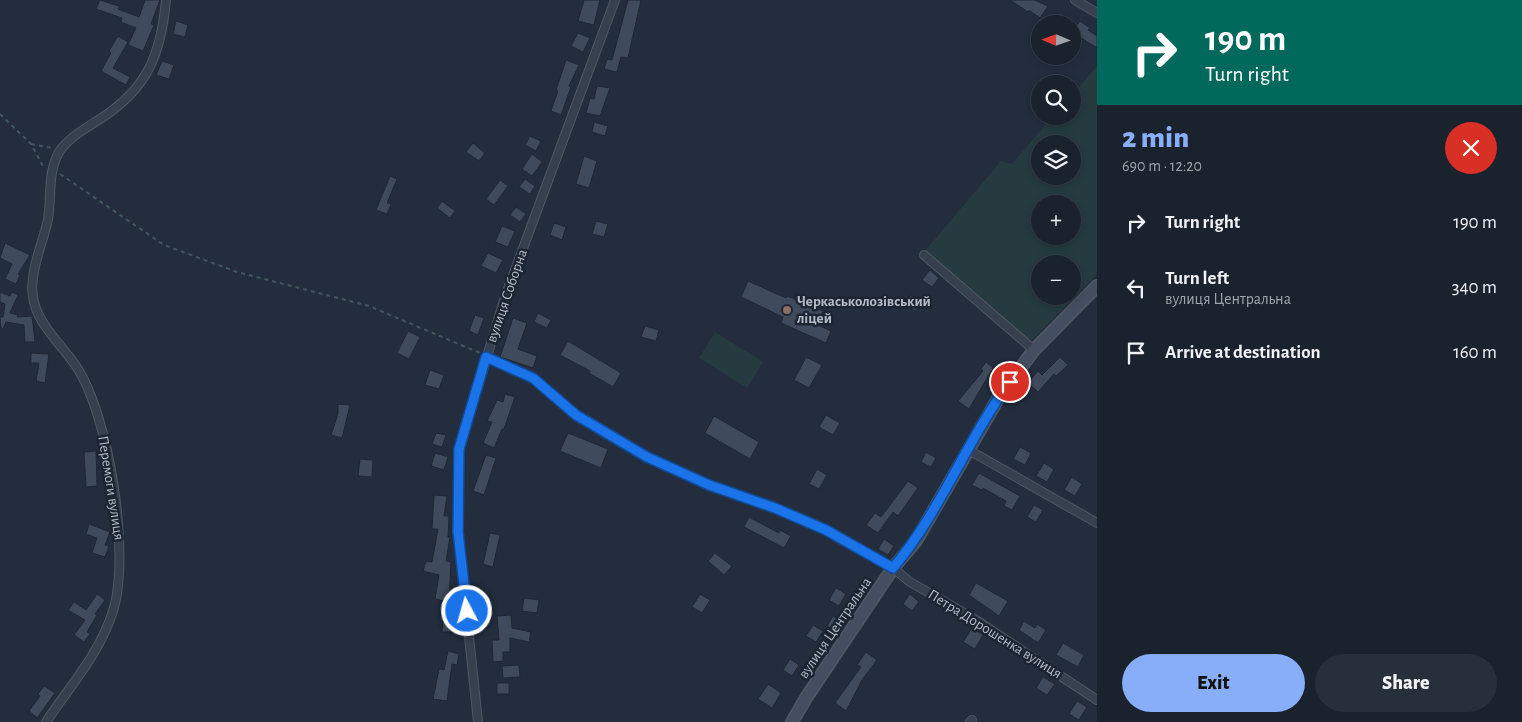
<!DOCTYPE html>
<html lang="en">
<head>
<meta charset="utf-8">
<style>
  :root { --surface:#1a222e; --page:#272f3a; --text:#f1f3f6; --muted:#9fa4aa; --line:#383f4a; --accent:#88aef9 }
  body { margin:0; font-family:"Alegreya Sans",sans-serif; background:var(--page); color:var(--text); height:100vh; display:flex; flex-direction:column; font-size:19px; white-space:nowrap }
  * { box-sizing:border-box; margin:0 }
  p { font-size:16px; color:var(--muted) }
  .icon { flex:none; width:28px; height:28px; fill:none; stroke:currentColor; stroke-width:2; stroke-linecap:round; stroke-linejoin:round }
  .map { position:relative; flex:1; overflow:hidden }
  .details { display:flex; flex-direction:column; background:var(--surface); width:425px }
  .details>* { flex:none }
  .banner { background:#00695c; color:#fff; overflow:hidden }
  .needle { width:32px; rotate:272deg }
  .tools { position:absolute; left:1031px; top:15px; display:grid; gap:10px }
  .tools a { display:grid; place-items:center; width:50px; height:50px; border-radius:50%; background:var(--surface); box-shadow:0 2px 8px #0003,0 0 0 1px var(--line); font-size:25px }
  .pin { position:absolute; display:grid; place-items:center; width:42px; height:42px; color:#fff; margin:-21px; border:2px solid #fff; border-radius:50%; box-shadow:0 1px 5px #0007 }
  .me { position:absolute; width:55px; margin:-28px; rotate:354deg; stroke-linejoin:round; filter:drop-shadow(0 0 4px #0008) }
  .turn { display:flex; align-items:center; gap:18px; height:105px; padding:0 25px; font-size:22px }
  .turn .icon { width:65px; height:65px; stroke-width:2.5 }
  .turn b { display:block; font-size:35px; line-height:42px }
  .round { display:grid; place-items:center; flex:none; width:52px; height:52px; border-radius:26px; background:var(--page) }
  .head { display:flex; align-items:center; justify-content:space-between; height:85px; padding:0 25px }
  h1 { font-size:30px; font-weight:800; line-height:38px; color:var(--accent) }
  .action { display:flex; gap:10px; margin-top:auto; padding:10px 25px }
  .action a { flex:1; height:58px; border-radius:30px; background:var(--accent); color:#111; font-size:20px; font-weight:800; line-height:58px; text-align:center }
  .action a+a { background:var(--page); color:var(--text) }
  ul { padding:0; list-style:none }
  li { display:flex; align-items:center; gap:15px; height:65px; padding:0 25px }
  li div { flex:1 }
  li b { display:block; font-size:19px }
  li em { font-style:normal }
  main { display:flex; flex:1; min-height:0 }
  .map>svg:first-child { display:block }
</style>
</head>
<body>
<main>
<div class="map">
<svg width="1097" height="722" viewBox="0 0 1097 722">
  <rect width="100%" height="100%" fill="#232d3e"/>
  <!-- green -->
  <g fill="#253b3f" fill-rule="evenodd">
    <path d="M1097 66V274L1031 341 925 251 1001 161 1012 164 1053 116H1072L1073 94ZM1040 144H1072V176H1040ZM1040 204H1072V236H1040ZM1040 264H1072V296H1040Z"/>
    <polygon points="715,332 763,362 747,388 699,358"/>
  </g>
  <!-- building -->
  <g fill="#3f4b5d" stroke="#1f2735">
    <polygon points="100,0 119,6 118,9 139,17 145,0 160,0 151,24 154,25 143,51 128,45 136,28 121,22 122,18 96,9"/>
    <polygon points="584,0 600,0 594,25 578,21"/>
    <polygon points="628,0 641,0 628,58 621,57 617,72 604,69 607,59 612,60"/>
    <polygon points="1010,0 1034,0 1048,6 1040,18 1029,10 1028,12"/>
    <polygon points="1060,13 1077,25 1080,21 1090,28 1088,30 1097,36 1097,48 1072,32 1072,24 1052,24"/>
    <polygon points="176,21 188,25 185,37 173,34"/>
    <polygon points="578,33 590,38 583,52 571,46"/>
    <polygon points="118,36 128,42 113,68 130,77 126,85 101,71 111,53 109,51"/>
    <polygon points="566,60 579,65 569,86 571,87 561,115 551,111 558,91 556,90"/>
    <polygon points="162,61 174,65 169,79 156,75"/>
    <polygon points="597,86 610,88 600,116 586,113 590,98 594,99"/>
    <polygon points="594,122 608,126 605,136 592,132"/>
    <polygon points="530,136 541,141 536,151 525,145"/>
    <polygon points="473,143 485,153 479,161 466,152"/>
    <polygon points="532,154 542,162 532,176 522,169"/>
    <polygon points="584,156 597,161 589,188 576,184"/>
    <polygon points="390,176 397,179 387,203 391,204 387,214 376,210"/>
    <polygon points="525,179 535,186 530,194 519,187"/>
    <polygon points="500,180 508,186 494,205 486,199"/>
    <polygon points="442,201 455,211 450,218 437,208"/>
    <polygon points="516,207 526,214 520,222 510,215"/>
    <polygon points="596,221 608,224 604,237 592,234"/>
    <polygon points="554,223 566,227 562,240 550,235"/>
    <polygon points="502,226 515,231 508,247 495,242"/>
    <polygon points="5,243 30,255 18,274 20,275 16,284 5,279 12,264 0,258"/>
    <polygon points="488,253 503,260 496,273 481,266"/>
    <polygon points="930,270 939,278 932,287 922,280"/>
    <polygon points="748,281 786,298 787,296 823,311 818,325 831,331 826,343 781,323 783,317 741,297"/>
    <polygon points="0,292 10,296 12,292 18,295 10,313 18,315 17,317 32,316 35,342 25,342 24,325 6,322 3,329 1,328 0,317 3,317 5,304 0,302"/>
    <polygon points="911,295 922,302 915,311 904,304"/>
    <polygon points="538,313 551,320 547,328 534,322"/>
    <polygon points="475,315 484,318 478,335 469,331"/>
    <polygon points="513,318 527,323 518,349 537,356 533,368 500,357"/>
    <polygon points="645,326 659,330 656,341 641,337"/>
    <polygon points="408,331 420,337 409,359 397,353"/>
    <polygon points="568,341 621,373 613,387 589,373 590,371 560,355"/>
    <polygon points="31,353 49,354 45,383 36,381 39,363 31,363"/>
    <polygon points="806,357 822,365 809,388 794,380"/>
    <polygon points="1060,357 1068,365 1056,376 1054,374 1038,392 1028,383 1038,371 1042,375"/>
    <polygon points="986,362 993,368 969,409 958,401 983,371 981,369"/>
    <polygon points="430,370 444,375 439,389 425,385"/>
    <polygon points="505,394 515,397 504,429 502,429 494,448 483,443 492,422 487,421 497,400 503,402"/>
    <polygon points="338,404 350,405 342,438 331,435 338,414"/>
    <polygon points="826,415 840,423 833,435 819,427"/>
    <polygon points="714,416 759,442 750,459 705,433"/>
    <polygon points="436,433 446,435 442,447 432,444"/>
    <polygon points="568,433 608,449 601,468 560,451"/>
    <polygon points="1020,447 1031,453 1025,465 1013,459"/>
    <polygon points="96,451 97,486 86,487 84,452"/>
    <polygon points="926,452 936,458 931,467 921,462"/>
    <polygon points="435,453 448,457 444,470 431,466"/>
    <polygon points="486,455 496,458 484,495 473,491"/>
    <polygon points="360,459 373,460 372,477 358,476"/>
    <polygon points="1044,463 1054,469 1047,482 1036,476"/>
    <polygon points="817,469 827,475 819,489 809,484"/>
    <polygon points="979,473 1020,496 1012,510 1004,506 1006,501 983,488 982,490 972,485"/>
    <polygon points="1072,477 1082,484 1075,496 1064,490"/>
    <polygon points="908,481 918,488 898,516 893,512 878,533 866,525 875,513 881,517"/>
    <polygon points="434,495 447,496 444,516 449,516 448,537 450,537 446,561 451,562 449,602 435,599 439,575 423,571 426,561 432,562 438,529 432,529"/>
    <polygon points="1034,505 1043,510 1036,522 1027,517"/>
    <polygon points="749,517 779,533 780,530 791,536 784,548 744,527"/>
    <polygon points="89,524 110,532 105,545 109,546 105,557 92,553 97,538 86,534"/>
    <polygon points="490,533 500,535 493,567 483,564"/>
    <polygon points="884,539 894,546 888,555 878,549"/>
    <polygon points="715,553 732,566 724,575 708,561"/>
    <polygon points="976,583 1008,601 999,616 969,595"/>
    <polygon points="836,588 846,594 839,606 829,600"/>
    <polygon points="97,594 105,600 95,614 97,615 87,632 90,634 84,642 74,635 85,620 68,610 74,602 86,610"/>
    <polygon points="700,594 710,600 702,613 692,607"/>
    <polygon points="910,594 919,602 912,611 903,604"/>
    <polygon points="524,598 539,600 537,613 522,611"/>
    <polygon points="511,615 512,628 531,632 529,642 510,638 510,652 503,652 503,661 493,662 492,640 499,640 497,616"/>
    <polygon points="833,616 843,621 837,632 827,626"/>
    <polygon points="443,619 457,619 457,632 442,632"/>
    <polygon points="1024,621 1035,628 1037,624 1046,630 1038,643 1019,630"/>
    <polygon points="813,625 823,631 816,642 806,636"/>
    <polygon points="972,628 983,635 975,649 963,642"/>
    <polygon points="1063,643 1084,655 1078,667 1056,655"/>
    <polygon points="448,651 459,654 457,665 452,664 447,701 433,699 439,669 444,670"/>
    <polygon points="866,652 877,660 862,680 846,711 835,703 861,667 857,665"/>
    <polygon points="790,659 799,665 792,676 783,670"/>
    <polygon points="519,665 520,677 503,678 502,666"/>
    <polygon points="1043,677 1055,684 1047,695 1036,688"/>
    <rect x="497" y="683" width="12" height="11"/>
    <polygon points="768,684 781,693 772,708 758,699"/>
    <polygon points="44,686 55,693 37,718 29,711 40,696 38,694"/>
    <polygon points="1077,701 1087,707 1079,720 1069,714"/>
  </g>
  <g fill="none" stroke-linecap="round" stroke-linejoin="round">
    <!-- street casing -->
    <g stroke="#505866" stroke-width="10">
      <g id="street">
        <polyline points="1075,0 1097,13"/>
        <polyline points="924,255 1034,350"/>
        <polyline points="486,357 533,378 576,415 647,457 709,485 775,508 826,530 893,568 910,582 973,618 1097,700"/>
        <polyline points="967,449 1097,523"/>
        <path d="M46 722C70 686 100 653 113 611 131 555 109 415 76 366 57 338 27 317 33 278 35 258 44 239 48 219 52 196 47 174 59 152 68 138 86 128 100 119 147 89 161 55 166 0"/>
        <polyline points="478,722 458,532 459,449 505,297 615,0"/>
        <polyline points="970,722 972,720"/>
      </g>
    </g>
    <!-- secondary casing -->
    <g stroke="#505866" stroke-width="14">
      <polyline id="secondary" points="792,722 806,698 893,568 916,541 999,397 1034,350 1097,286"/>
    </g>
    <!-- path -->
    <g stroke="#43585c" stroke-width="2" stroke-dasharray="4 4" stroke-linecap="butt">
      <polyline points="0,114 31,144 44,168"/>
      <polyline points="31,144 53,148"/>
      <polyline points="60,174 164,245 237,272 369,306 480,353"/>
    </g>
    <!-- street -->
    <use href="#street" stroke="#37404e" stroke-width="8"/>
    <!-- secondary -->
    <use href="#secondary" stroke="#454e61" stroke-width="11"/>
  </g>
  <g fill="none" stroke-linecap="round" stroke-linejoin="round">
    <!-- route casing -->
    <g stroke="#114b97" stroke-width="12">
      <path id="route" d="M467 611 458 532 459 449 486 357 533 378 576 415 647 457 709 485 775 508 826 530 893 568C941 511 966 441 1010 382"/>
    </g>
    <!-- route -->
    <use href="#route" stroke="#1a73e8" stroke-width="9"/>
  </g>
  <!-- markers -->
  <circle fill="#8d6e63" stroke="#1d2533" stroke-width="2" cx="787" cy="310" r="5"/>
  <g text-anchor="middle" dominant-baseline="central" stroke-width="5" stroke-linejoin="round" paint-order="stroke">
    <!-- street labels -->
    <g font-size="15" fill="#b3bbc9" stroke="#1d2533">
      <text transform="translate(507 296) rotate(-71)">вулиця Соборна</text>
      <text transform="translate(111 488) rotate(81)">Перемоги вулиця</text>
      <text transform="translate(835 628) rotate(-56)">вулиця Центральна</text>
      <text transform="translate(995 634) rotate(32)">Петра Дорошенка вулиця</text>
    </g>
    <!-- poi labels -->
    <g font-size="15" font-weight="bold" fill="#b3bbc9" stroke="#1d2533" text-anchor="start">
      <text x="797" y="301">Черкаськолозівський<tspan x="797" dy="17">ліцей</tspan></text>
    </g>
  </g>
</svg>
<div class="tools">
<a><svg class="needle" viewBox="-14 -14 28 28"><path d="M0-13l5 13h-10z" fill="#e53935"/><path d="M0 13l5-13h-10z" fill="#9fa4aa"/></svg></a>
<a><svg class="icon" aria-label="search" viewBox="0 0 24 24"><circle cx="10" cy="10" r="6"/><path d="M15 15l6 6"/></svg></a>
<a><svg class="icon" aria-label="layers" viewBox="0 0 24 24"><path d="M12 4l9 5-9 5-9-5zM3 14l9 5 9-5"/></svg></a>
<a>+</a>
<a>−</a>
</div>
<div class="pin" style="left:1010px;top:382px;background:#d93025"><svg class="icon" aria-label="arrive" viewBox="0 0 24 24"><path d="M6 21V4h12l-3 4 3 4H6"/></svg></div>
<svg class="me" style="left:467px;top:611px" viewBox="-20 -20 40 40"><circle r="17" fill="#1a73e8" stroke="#fff" stroke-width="3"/><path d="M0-11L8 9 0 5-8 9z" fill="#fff"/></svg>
</div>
<section class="details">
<div class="banner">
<div class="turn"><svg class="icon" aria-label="right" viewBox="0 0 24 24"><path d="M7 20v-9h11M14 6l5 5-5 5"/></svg><div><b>190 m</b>Turn right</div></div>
</div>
<div class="head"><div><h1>2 min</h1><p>690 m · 12:20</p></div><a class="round" style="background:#d93025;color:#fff"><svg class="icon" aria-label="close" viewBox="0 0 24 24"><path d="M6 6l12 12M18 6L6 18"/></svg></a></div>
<ul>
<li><svg class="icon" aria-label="right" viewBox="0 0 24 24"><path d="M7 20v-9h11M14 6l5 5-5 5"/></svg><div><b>Turn right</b></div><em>190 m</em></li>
<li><svg class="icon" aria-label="left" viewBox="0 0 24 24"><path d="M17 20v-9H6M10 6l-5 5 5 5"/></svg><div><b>Turn left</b><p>вулиця Центральна</p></div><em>340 m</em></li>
<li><svg class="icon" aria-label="arrive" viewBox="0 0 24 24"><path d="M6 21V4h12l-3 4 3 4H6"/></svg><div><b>Arrive at destination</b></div><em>160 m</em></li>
</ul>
<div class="action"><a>Exit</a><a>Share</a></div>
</section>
</main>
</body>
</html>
